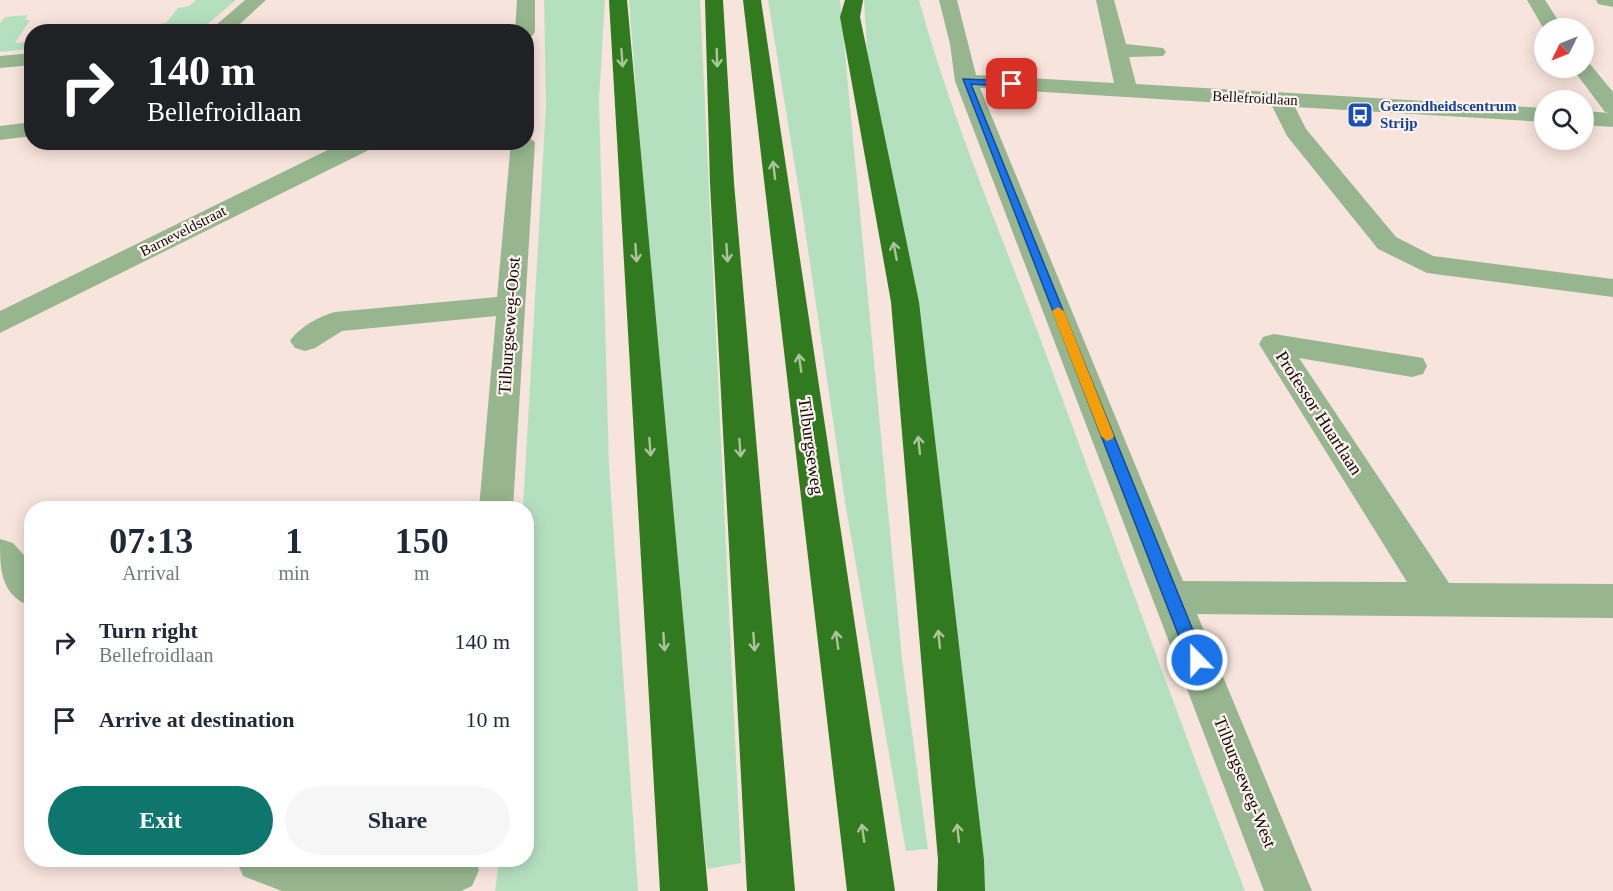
<!DOCTYPE html>
<html lang="en">
<head>
<meta charset="utf-8">
<style>
  :root { --surface:#fff; --page:#f6f6f7; --text:#1f2937; --muted:#747a83; --accent:#0f766e }
  body { margin:0; font-family:"Times New Roman",serif; background:var(--page); color:var(--text); height:100vh; display:flex; flex-direction:column; font-size:22px; white-space:nowrap }
  * { box-sizing:border-box; margin:0 }
  p { font-size:20px; color:var(--muted) }
  .icon { flex:none; width:33px; height:33px; fill:none; stroke:currentColor; stroke-width:2; stroke-linecap:round; stroke-linejoin:round }
  .map { position:relative; flex:1; overflow:hidden }
  .side { position:absolute; left:24px; top:501px; width:510px; height:366px; display:flex; flex-direction:column; background:var(--surface); border-radius:24px; box-shadow:0 3px 15px #0003 }
  .side>* { flex:none }
  .banner { position:absolute; left:24px; top:24px; width:510px; height:126px; border-radius:24px; box-shadow:0 3px 15px #0003; background:#202124; color:#fff; overflow:hidden }
  .needle { width:39px; rotate:227deg }
  .tools { position:absolute; left:1534px; top:18px; display:grid; gap:12px }
  .tools a { display:grid; place-items:center; width:60px; height:60px; border-radius:50%; background:var(--surface); box-shadow:0 3px 15px #0003; font-size:30px }
  .pin { position:absolute; display:grid; place-items:center; width:51px; height:51px; color:#fff; margin:-26px; border-radius:12px; box-shadow:0 3px 9px #0006 }
  .me { position:absolute; width:66px; margin:-33px; rotate:338deg; stroke-linejoin:round; filter:drop-shadow(0 0 4px #0008) }
  .turn { display:flex; align-items:center; gap:21px; height:126px; padding:0 24px; font-size:27px }
  .turn .icon { width:78px; height:78px; stroke-width:2.5 }
  .turn b { display:block; font-size:42px; line-height:51px }
  .eta { display:flex; justify-content:space-evenly; align-items:center; height:102px; text-align:center }
  .eta b { font-size:36px; font-weight:700; line-height:42px }
  .cta { display:flex; gap:12px; margin-top:auto; padding:12px 24px }
  .cta a { flex:1; height:69px; border-radius:36px; background:var(--accent); color:#fff; font-size:24px; font-weight:700; line-height:69px; text-align:center }
  .cta a+a { background:var(--page); color:var(--text) }
  ul { padding:0; list-style:none }
  li { display:flex; align-items:center; gap:18px; height:78px; padding:0 24px }
  li div { flex:1 }
  li b { display:block; font-size:22px }
  li em { font-style:normal }
  .map>svg:first-child { display:block }
</style>
</head>
<body>
<div class="map">
<svg width="1613" height="891" viewBox="0 0 1613 891">
  <rect width="100%" height="100%" fill="#f7e4dc"/>
  <!-- green -->
  <g fill="#b5e0c0">
    <polygon points="196,0 236,0 203,28 193,31 112,31 166,23 178,8 189,6"/>
    <polygon points="544,0 605,0 599,100 609,466 638,891 495,891 499,860 526,860 526,508 523,508 546,105"/>
    <polygon points="629,0 700,0 741,863 707,869 664,460"/>
    <polygon points="768,0 840,0 902,659 928,849 906,851 845,502 803,216"/>
    <path d="M864 0H919C952 121 1003 237 1046 354 1112 533 1176 713 1245 891H981L901 303 867 48Z"/>
    <polygon points="28,15 25,20 30,20 15,43 31,42 31,49 0,52 0,23 5,17"/>
  </g>
  <g fill="none" stroke-linecap="round" stroke-linejoin="round">
    <!-- minor -->
    <g fill="#97b68f" fill-rule="evenodd">
      <polygon points="245,0 266,0 231,32 208,32"/>
      <polygon points="517,0 535,0 535,32 532,36 526,38 526,32 515,32"/>
      <polygon points="939,0 957,0 976,75 1114,83 1096,0 1114,0 1126,44 1163,48 1166,52 1163,56 1129,57 1136,84 1545,108 1545,122 1295,107 1306,129 1396,237 1433,256 1613,279 1613,297 1427,273 1378,249 1287,136 1272,106 980,88 1183,581 1407,582 1259,344 1263,337 1274,334 1423,358 1427,366 1423,374 1412,377 1299,358 1449,583 1613,584 1613,618 1197,614 1312,891 1264,891 955,81 950,44"/>
      <polygon points="1527,0 1545,0 1563,28 1545,28 1545,31"/>
      <polygon points="1596,0 1613,0 1613,7 1598,4"/>
      <polygon points="32,53 32,65 0,68 0,56"/>
      <polygon points="1584,62 1590,64 1613,92 1613,127 1584,125 1584,111 1610,113 1605,112 1572,68 1584,68"/>
      <polygon points="32,122 32,136 0,140 0,126"/>
      <path d="M526 136 535 142 513 508H479L496 316 342 331 315 348 305 351 295 348 290 341C299 327 320 316 335 312L497 297 511 142H526Z"/>
      <polygon points="344,142 378,142 375,147 0,333 0,311"/>
      <path d="M0 539 13 543 32 564V607C0 595 0 570 0 539Z"/>
      <polygon points="236,860 475,860 479,870 472,886 461,891 282,891 243,876"/>
    </g>
    <!-- highway -->
    <g fill="#327a1f" fill-rule="evenodd">
      <polygon points="609,0 627,0 708,891 660,891"/>
      <polygon points="705,0 723,0 734,183 795,891 747,891 710,183"/>
      <polygon points="743,0 761,0 895,891 847,891"/>
      <polygon points="845,0 863,0 860,17 919,302 984,860 985,891 937,891 938,860 891,302 840,17"/>
    </g>
  </g>
  <!-- one-way arrows -->
  <defs><path id="oneway-shaft" d="M-6 0H5M1.5-3L5.5 0L1.5 3" fill="none" stroke-width="1.6" stroke-linecap="round" stroke-linejoin="round" transform="scale(1.5)"/></defs>
  <g stroke="#acc39b">
    <use href="#oneway-shaft" transform="translate(622 58) rotate(86)"/>
    <use href="#oneway-shaft" transform="translate(717 58) rotate(88)"/>
    <use href="#oneway-shaft" transform="translate(774 170) rotate(-97)"/>
    <use href="#oneway-shaft" transform="translate(895 251) rotate(-101)"/>
    <use href="#oneway-shaft" transform="translate(636 253) rotate(86)"/>
    <use href="#oneway-shaft" transform="translate(727 253) rotate(86)"/>
    <use href="#oneway-shaft" transform="translate(800 363) rotate(-98)"/>
    <use href="#oneway-shaft" transform="translate(919 445) rotate(-96)"/>
    <use href="#oneway-shaft" transform="translate(650 447) rotate(86)"/>
    <use href="#oneway-shaft" transform="translate(740 448) rotate(86)"/>
    <use href="#oneway-shaft" transform="translate(939 639) rotate(-96)"/>
    <use href="#oneway-shaft" transform="translate(837 640) rotate(-98)"/>
    <use href="#oneway-shaft" transform="translate(664 642) rotate(86)"/>
    <use href="#oneway-shaft" transform="translate(754 642) rotate(86)"/>
    <use href="#oneway-shaft" transform="translate(863 833) rotate(-98)"/>
    <use href="#oneway-shaft" transform="translate(958 833) rotate(-96)"/>
  </g>
  <!-- route -->
  <polygon fill="#1a73e8" stroke="#114b97" stroke-width="1.5" points="963,79 1012,81 1016,84 1012,87 971,84 1205,660 1203,666 1197,668 1191,666 1188,660"/>
  <!-- slow -->
  <polygon fill="#f59e0b" points="1058,307 1064,311 1114,436 1112,439 1107,441 1101,436 1052,311"/>
  <!-- icons -->
  <defs>
    <g id="bus-square" transform="scale(1.35)"><rect x="-9" y="-9" width="18" height="18" rx="4" fill="#1a4fb4" stroke="#fef3ee"/><path d="M-5-6H5V4H4V6H2V4H-2V6H-4V4H-5ZM-3.5-4V0h7V-4ZM-3.5 1.2v1.5H-2V1.2ZM2 1.2v1.5H3.5V1.2Z" fill="#fff"/></g>
  </defs>
  <g fill-rule="evenodd">
    <use href="#bus-square" x="1360" y="115"/>
  </g>
  <g text-anchor="middle" dominant-baseline="central" stroke-width="4.5" stroke-linejoin="round" paint-order="stroke">
    <!-- far-street labels -->
    <g font-size="15" fill="#110b09" stroke="#fef3ee">
      <text transform="translate(1255 98) rotate(3)">Bellefroidlaan</text>
      <text transform="translate(183 231) rotate(-27)">Barneveldstraat</text>
    </g>
    <!-- far-transit labels -->
    <g font-size="15" font-weight="bold" fill="#164399" stroke="#fef3ee" text-anchor="start">
      <text x="1380" y="106">Gezondheidscentrum<tspan x="1380" dy="17">Strijp</tspan></text>
    </g>
    <!-- street labels -->
    <g font-size="18" fill="#110b09" stroke="#fef3ee">
      <text transform="translate(509 326) rotate(-86)">Tilburgseweg-Oost</text>
      <text transform="translate(1319 413) rotate(57)">Professor Huartlaan</text>
      <text transform="translate(811 446) rotate(82)">Tilburgseweg</text>
      <text transform="translate(1245 782) rotate(68)">Tilburgseweg-West</text>
    </g>
  </g>
</svg>
<div class="tools">
<a><svg class="needle" viewBox="-14 -14 28 28"><path d="M0-13l5 13h-10z" fill="#e53935"/><path d="M0 13l5-13h-10z" fill="#747a83"/></svg></a>
<a><svg class="icon" aria-label="search" viewBox="0 0 24 24"><circle cx="10" cy="10" r="6"/><path d="M15 15l6 6"/></svg></a>
</div>
<div class="pin" style="left:1012px;top:84px;background:#d93025"><svg class="icon" aria-label="arrive" viewBox="0 0 24 24"><path d="M6 21V4h12l-3 4 3 4H6"/></svg></div>
<svg class="me" style="left:1197px;top:660px" viewBox="-20 -20 40 40"><circle r="17" fill="#1a73e8" stroke="#fff" stroke-width="3"/><path d="M0-11L8 9 0 5-8 9z" fill="#fff"/></svg>
<div class="banner">
<div class="turn"><svg class="icon" aria-label="right" viewBox="0 0 24 24"><path d="M7 20v-9h11M14 6l5 5-5 5"/></svg><div><b>140 m</b>Bellefroidlaan</div></div>
</div>
<section class="side">
<div class="eta">
<div><b>07:13</b><p>Arrival</p></div>
<div><b>1</b><p>min</p></div>
<div><b>150</b><p>m</p></div>
</div>
<ul>
<li><svg class="icon" aria-label="right" viewBox="0 0 24 24"><path d="M7 20v-9h11M14 6l5 5-5 5"/></svg><div><b>Turn right</b><p>Bellefroidlaan</p></div><em>140 m</em></li>
<li><svg class="icon" aria-label="arrive" viewBox="0 0 24 24"><path d="M6 21V4h12l-3 4 3 4H6"/></svg><div><b>Arrive at destination</b></div><em>10 m</em></li>
</ul>
<div class="cta"><a>Exit</a><a>Share</a></div>
</section>
</div>
</body>
</html>
